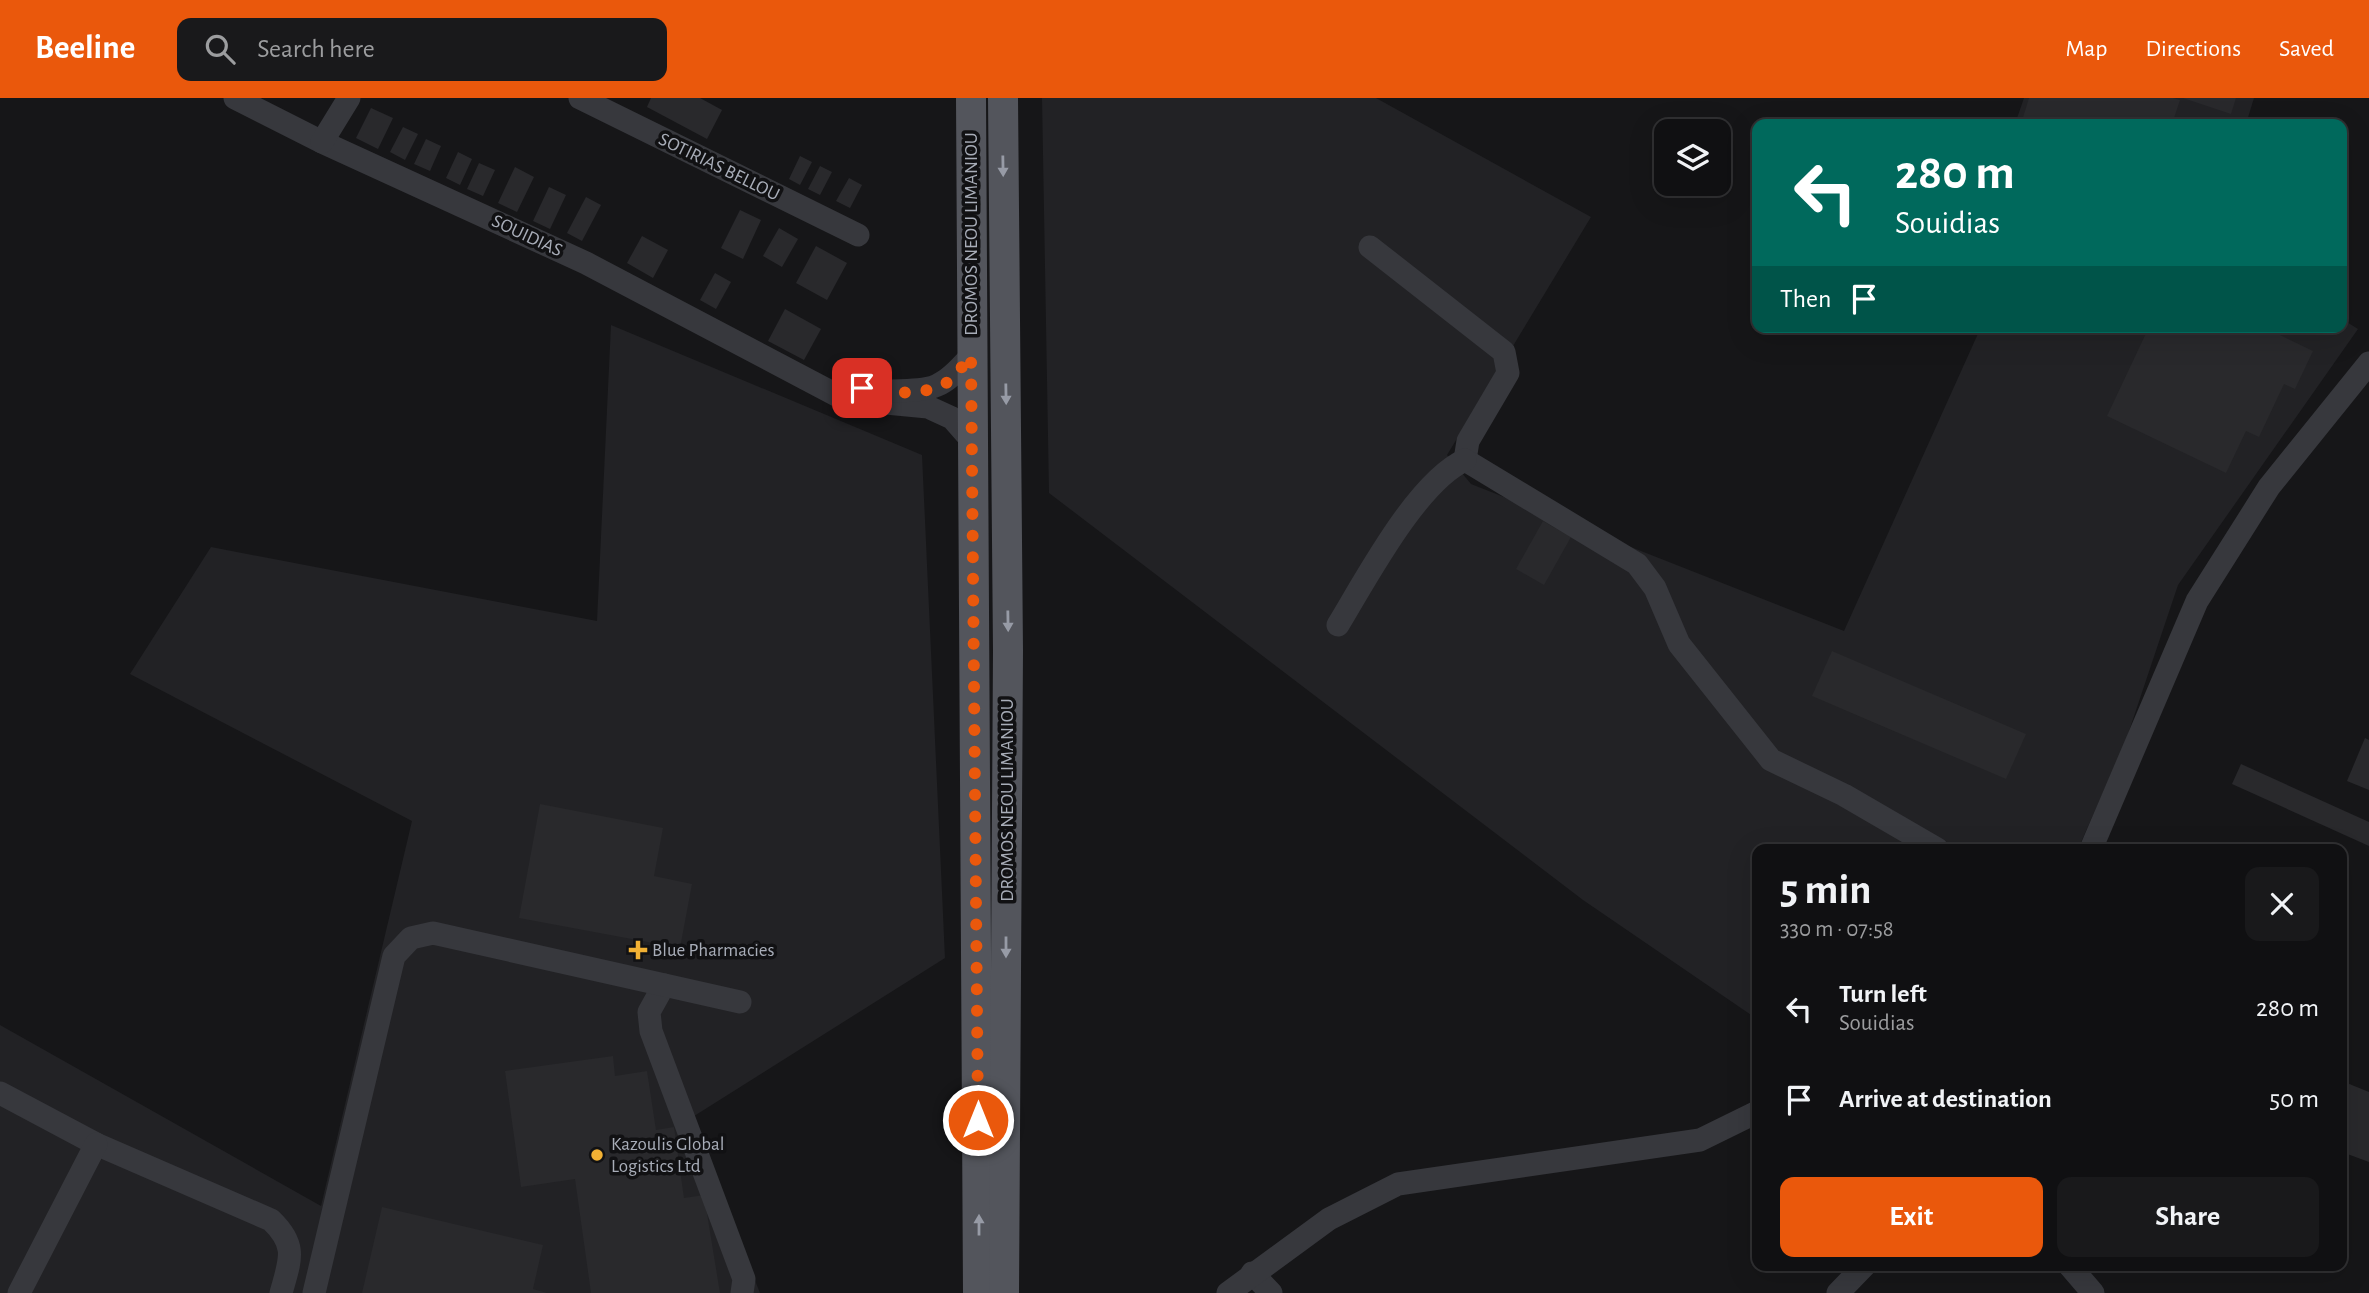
<!DOCTYPE html>
<html lang="en">
<head>
<meta charset="utf-8">
<style>
  :root { --surface:#101012; --page:#19191b; --text:#f1f3f6; --muted:#9c9d9f; --line:#303032; --accent:#ea580c }
  body { margin:0; font-family:"Alegreya Sans",sans-serif; background:var(--page); color:var(--text); height:100vh; display:flex; flex-direction:column; font-size:26px; white-space:nowrap }
  * { box-sizing:border-box; margin:0 }
  p { font-size:23px; color:var(--muted) }
  .icon { flex:none; width:38px; height:38px; fill:none; stroke:currentColor; stroke-width:2; stroke-linecap:round; stroke-linejoin:round }
  .map { position:relative; flex:1; overflow:hidden }
  .side { position:absolute; left:1752px; top:746px; width:595px; height:427px; display:flex; flex-direction:column; background:var(--surface); border-radius:14px; box-shadow:0 7px 28px #0002,0 0 0 2px var(--line) }
  .side>* { flex:none }
  .hud { position:absolute; left:1752px; top:21px; width:595px; height:214px; border-radius:14px; box-shadow:0 7px 28px #0002,0 0 0 2px var(--line); background:#00695c; color:#fff; overflow:hidden }
  .fabs { position:absolute; left:1654px; top:21px; display:grid; gap:14px }
  .fabs a { display:grid; place-items:center; width:77px; height:77px; border-radius:14px; background:var(--surface); box-shadow:0 7px 28px #0002,0 0 0 2px var(--line); font-size:35px }
  .pin { position:absolute; display:grid; place-items:center; width:60px; height:60px; color:#fff; margin:-30px; border-radius:14px; box-shadow:0 4px 10px #0006 }
  .me { position:absolute; width:77px; margin:-38px; rotate:0deg; stroke-linejoin:round; filter:drop-shadow(0 0 5px #0008) }
  .turn { display:flex; align-items:center; gap:24px; height:147px; padding:0 28px; font-size:32px }
  .turn .icon { width:91px; height:91px; stroke-width:2.5 }
  .turn b { display:block; font-size:49px; line-height:60px }
  .then { display:flex; align-items:center; height:66px; padding:0 28px; background:#0003; gap:14px; font-size:26px }
  .round { display:grid; place-items:center; flex:none; width:74px; height:74px; border-radius:14px; background:var(--page) }
  .head { display:flex; align-items:center; justify-content:space-between; height:119px; padding:0 28px }
  h1 { font-size:42px; font-weight:600; line-height:52px }
  .button { display:flex; gap:14px; margin-top:auto; padding:14px 28px }
  .button a { flex:1; height:80px; border-radius:14px; background:var(--accent); color:#fff; font-size:28px; font-weight:600; line-height:80px; text-align:center }
  .button a+a { background:var(--page); color:var(--text) }
  ul { padding:0; list-style:none }
  li { display:flex; align-items:center; gap:21px; height:91px; padding:0 28px }
  li div { flex:1 }
  li b { display:block; font-size:26px }
  li em { font-style:normal }
  header { display:flex; align-items:center; gap:42px; box-sizing:border-box; height:98px; padding:0 35px; background:var(--accent); color:#fff }
  header strong { font-size:33px }
  nav { display:flex; gap:38px; margin-inline-start:auto; font-size:24px }
  .search { width:490px; height:63px; background:var(--page); display:flex; align-items:center; gap:18px; box-sizing:border-box; padding:0 24px; border-radius:14px; color:var(--muted); font-size:26px }
  .map>svg:first-child { display:block }
</style>
</head>
<body>
<header>
<strong>Beeline</strong>
<div class="search"><svg class="icon" aria-label="search" viewBox="0 0 24 24"><circle cx="10" cy="10" r="6"/><path d="M15 15l6 6"/></svg>Search here</div>
<nav><a>Map</a><a>Directions</a><a>Saved</a></nav>
</header>
<div class="map">
<svg width="2369" height="1195" viewBox="0 0 2369 1195">
  <rect width="100%" height="100%" fill="#161618"/>
  <!-- built -->
  <g fill="#222225">
    <polygon points="1042,0 1376,0 1591,119 1447,357 1471,386 1844,533 1981,229 2342,229 2342,221 2358,231 2178,487 2125,645 2078,751 1757,751 1757,921 1583,802 1049,395"/>
    <polygon points="2024,0 2254,0 2246,26 2015,26"/>
    <polygon points="611,227 922,357 945,860 691,1020 760,1195 0,1195 0,927 321,1108 412,723 130,576 211,449 597,523"/>
  </g>
  <!-- building -->
  <g fill="#29292c">
    <polygon points="651,0 700,0 722,12 707,41 647,9"/>
    <polygon points="2029,0 2173,0 2180,2 2172,26 2021,26"/>
    <polygon points="2183,0 2236,0 2231,16"/>
    <polygon points="371,10 393,20 378,51 356,40"/>
    <polygon points="403,29 418,36 405,62 390,54"/>
    <polygon points="426,41 441,48 430,73 414,66"/>
    <polygon points="458,54 472,61 460,87 446,80"/>
    <polygon points="800,58 812,64 800,87 789,81"/>
    <polygon points="479,65 495,72 483,98 467,91"/>
    <polygon points="820,68 832,74 820,97 808,91"/>
    <polygon points="515,69 534,79 517,114 498,105"/>
    <polygon points="849,80 862,87 850,110 836,103"/>
    <polygon points="549,89 566,97 550,131 533,123"/>
    <polygon points="586,99 601,107 582,143 567,135"/>
    <polygon points="740,112 761,122 743,161 721,150"/>
    <polygon points="779,130 798,141 782,169 763,158"/>
    <polygon points="642,138 668,152 653,180 627,165"/>
    <polygon points="816,148 847,165 827,202 796,185"/>
    <polygon points="715,175 731,184 716,211 700,202"/>
    <polygon points="785,211 821,231 804,262 768,243"/>
    <polygon points="2149,229 2284,229 2280,237 2313,253 2295,291 2284,286 2259,339 2246,333 2226,375 2107,318"/>
    <polygon points="1543,423 1571,439 1544,487 1516,471"/>
    <polygon points="1832,553 2026,636 2006,681 1812,598"/>
    <polygon points="2365,640 2369,642 2369,692 2347,683"/>
    <polygon points="2241,666 2369,724 2369,748 2232,686"/>
    <polygon points="540,706 663,730 654,778 692,786 680,850 519,820"/>
    <polygon points="613,958 615,978 647,973 656,1032 674,1029 684,1100 704,1097 720,1195 591,1195 575,1081 521,1089 505,973"/>
    <polygon points="2342,983 2369,994 2369,1064 2342,1054"/>
    <polygon points="382,1109 543,1147 533,1191 547,1195 362,1195"/>
  </g>
  <g fill="none" stroke-linecap="round" stroke-linejoin="round">
    <!-- minor -->
    <g stroke="#37383d" stroke-width="23">
      <polyline points="235,0 322,44 586,165 844,301 928,309 952,320 973,344"/>
      <polyline points="580,0 858,137"/>
      <polyline points="322,44 349,0"/>
      <polyline points="1370,149 1504,254 1508,275 1468,343 1465,362"/>
      <path d="M891 293C936 292 941 291 971 258"/>
      <polyline points="1465,362 1637,466 1655,490 1679,546 1771,662 1844,697 1937,751"/>
      <path d="M1338 527C1366 481 1417 384 1465 362"/>
      <polyline points="2091,751 2197,503 2269,389 2369,265"/>
      <polyline points="664,887 649,914 651,933 744,1181 742,1195"/>
      <path d="M0 995 96 1046 271 1122C298 1148 290 1162 281 1195"/>
      <polyline points="2069,1167 2093,1195"/>
      <polyline points="1252,1175 1271,1195"/>
      <polyline points="19,1195 96,1046"/>
      <polyline points="314,1195 394,858 411,840 433,835 740,904"/>
      <polyline points="1228,1195 1329,1121 1398,1086 1700,1042 1757,1014"/>
      <polyline points="1838,1195 1865,1167"/>
    </g>
    <!-- major -->
    <g stroke="#53555c" stroke-width="30">
      <polyline points="971,0 978,1195"/>
      <polyline points="1003,0 1008,553 1004,1195"/>
    </g>
  </g>
  <!-- one-way arrows -->
  <defs><path id="oneway-solid" d="M-6-.8H1V-3.2L6.5 0L1 3.2V.8H-6Z" transform="scale(1.75)"/></defs>
  <g fill="#979ba6">
    <use href="#oneway-solid" transform="translate(1003 68) rotate(89)"/>
    <use href="#oneway-solid" transform="translate(1006 296) rotate(89)"/>
    <use href="#oneway-solid" transform="translate(1008 523) rotate(89)"/>
    <use href="#oneway-solid" transform="translate(1006 849) rotate(90)"/>
    <use href="#oneway-solid" transform="translate(979 1127) rotate(-90)"/>
  </g>
  <g fill="none" stroke-linecap="round" stroke-linejoin="round">
    <!-- route -->
    <path stroke="#ea580c" stroke-width="12" stroke-dasharray="0 21.6" d="M862 290C887 295 927 299 949 283 957 276 964 266 971 258L978 1022"/>
  </g>
  <!-- markers -->
  <g fill="#f2b134" stroke="#111113" stroke-width="2.5">
    <path d="M634.5 841.5h7v7h7v7h-7v7h-7v-7h-7v-7h7z"/>
    <circle cx="597" cy="1057" r="7"/>
  </g>
  <g text-anchor="middle" dominant-baseline="central" stroke-width="7" stroke-linejoin="round" paint-order="stroke">
    <!-- street labels -->
    <g font-size="19" fill="#a8adb8" stroke="#111113">
      <text transform="translate(719 69) rotate(26)">SOTIRIAS BELLOU</text>
      <text transform="translate(971 136) rotate(-90)">DROMOS NEOU LIMANIOU</text>
      <text transform="translate(527 138) rotate(25)">SOUIDIAS</text>
      <text transform="translate(1007 702) rotate(-90)">DROMOS NEOU LIMANIOU</text>
    </g>
    <!-- poi labels -->
    <g font-size="19" fill="#a8adb8" stroke="#111113" text-anchor="start">
      <text x="652" y="852">Blue Pharmacies</text>
      <text x="611" y="1046">Kazoulis Global<tspan x="611" dy="22">Logistics Ltd</tspan></text>
    </g>
  </g>
</svg>
<div class="fabs">
<a><svg class="icon" aria-label="layers" viewBox="0 0 24 24"><path d="M12 4l9 5-9 5-9-5zM3 14l9 5 9-5"/></svg></a>
</div>
<div class="pin" style="left:862px;top:290px;background:#d93025"><svg class="icon" aria-label="arrive" viewBox="0 0 24 24"><path d="M6 21V4h12l-3 4 3 4H6"/></svg></div>
<svg class="me" style="left:978px;top:1022px" viewBox="-20 -20 40 40"><circle r="17" fill="#ea580c" stroke="#fff" stroke-width="3"/><path d="M0-11L8 9 0 5-8 9z" fill="#fff"/></svg>
<div class="hud">
<div class="turn"><svg class="icon" aria-label="left" viewBox="0 0 24 24"><path d="M17 20v-9H6M10 6l-5 5 5 5"/></svg><div><b>280 m</b>Souidias</div></div>
<div class="then">Then<svg class="icon" aria-label="arrive" viewBox="0 0 24 24"><path d="M6 21V4h12l-3 4 3 4H6"/></svg></div>
</div>
<section class="side">
<div class="head"><div><h1>5 min</h1><p>330 m · 07:58</p></div><a class="round"><svg class="icon" aria-label="close" viewBox="0 0 24 24"><path d="M6 6l12 12M18 6L6 18"/></svg></a></div>
<ul>
<li><svg class="icon" aria-label="left" viewBox="0 0 24 24"><path d="M17 20v-9H6M10 6l-5 5 5 5"/></svg><div><b>Turn left</b><p>Souidias</p></div><em>280 m</em></li>
<li><svg class="icon" aria-label="arrive" viewBox="0 0 24 24"><path d="M6 21V4h12l-3 4 3 4H6"/></svg><div><b>Arrive at destination</b></div><em>50 m</em></li>
</ul>
<div class="button"><a>Exit</a><a>Share</a></div>
</section>
</div>
</body>
</html>
